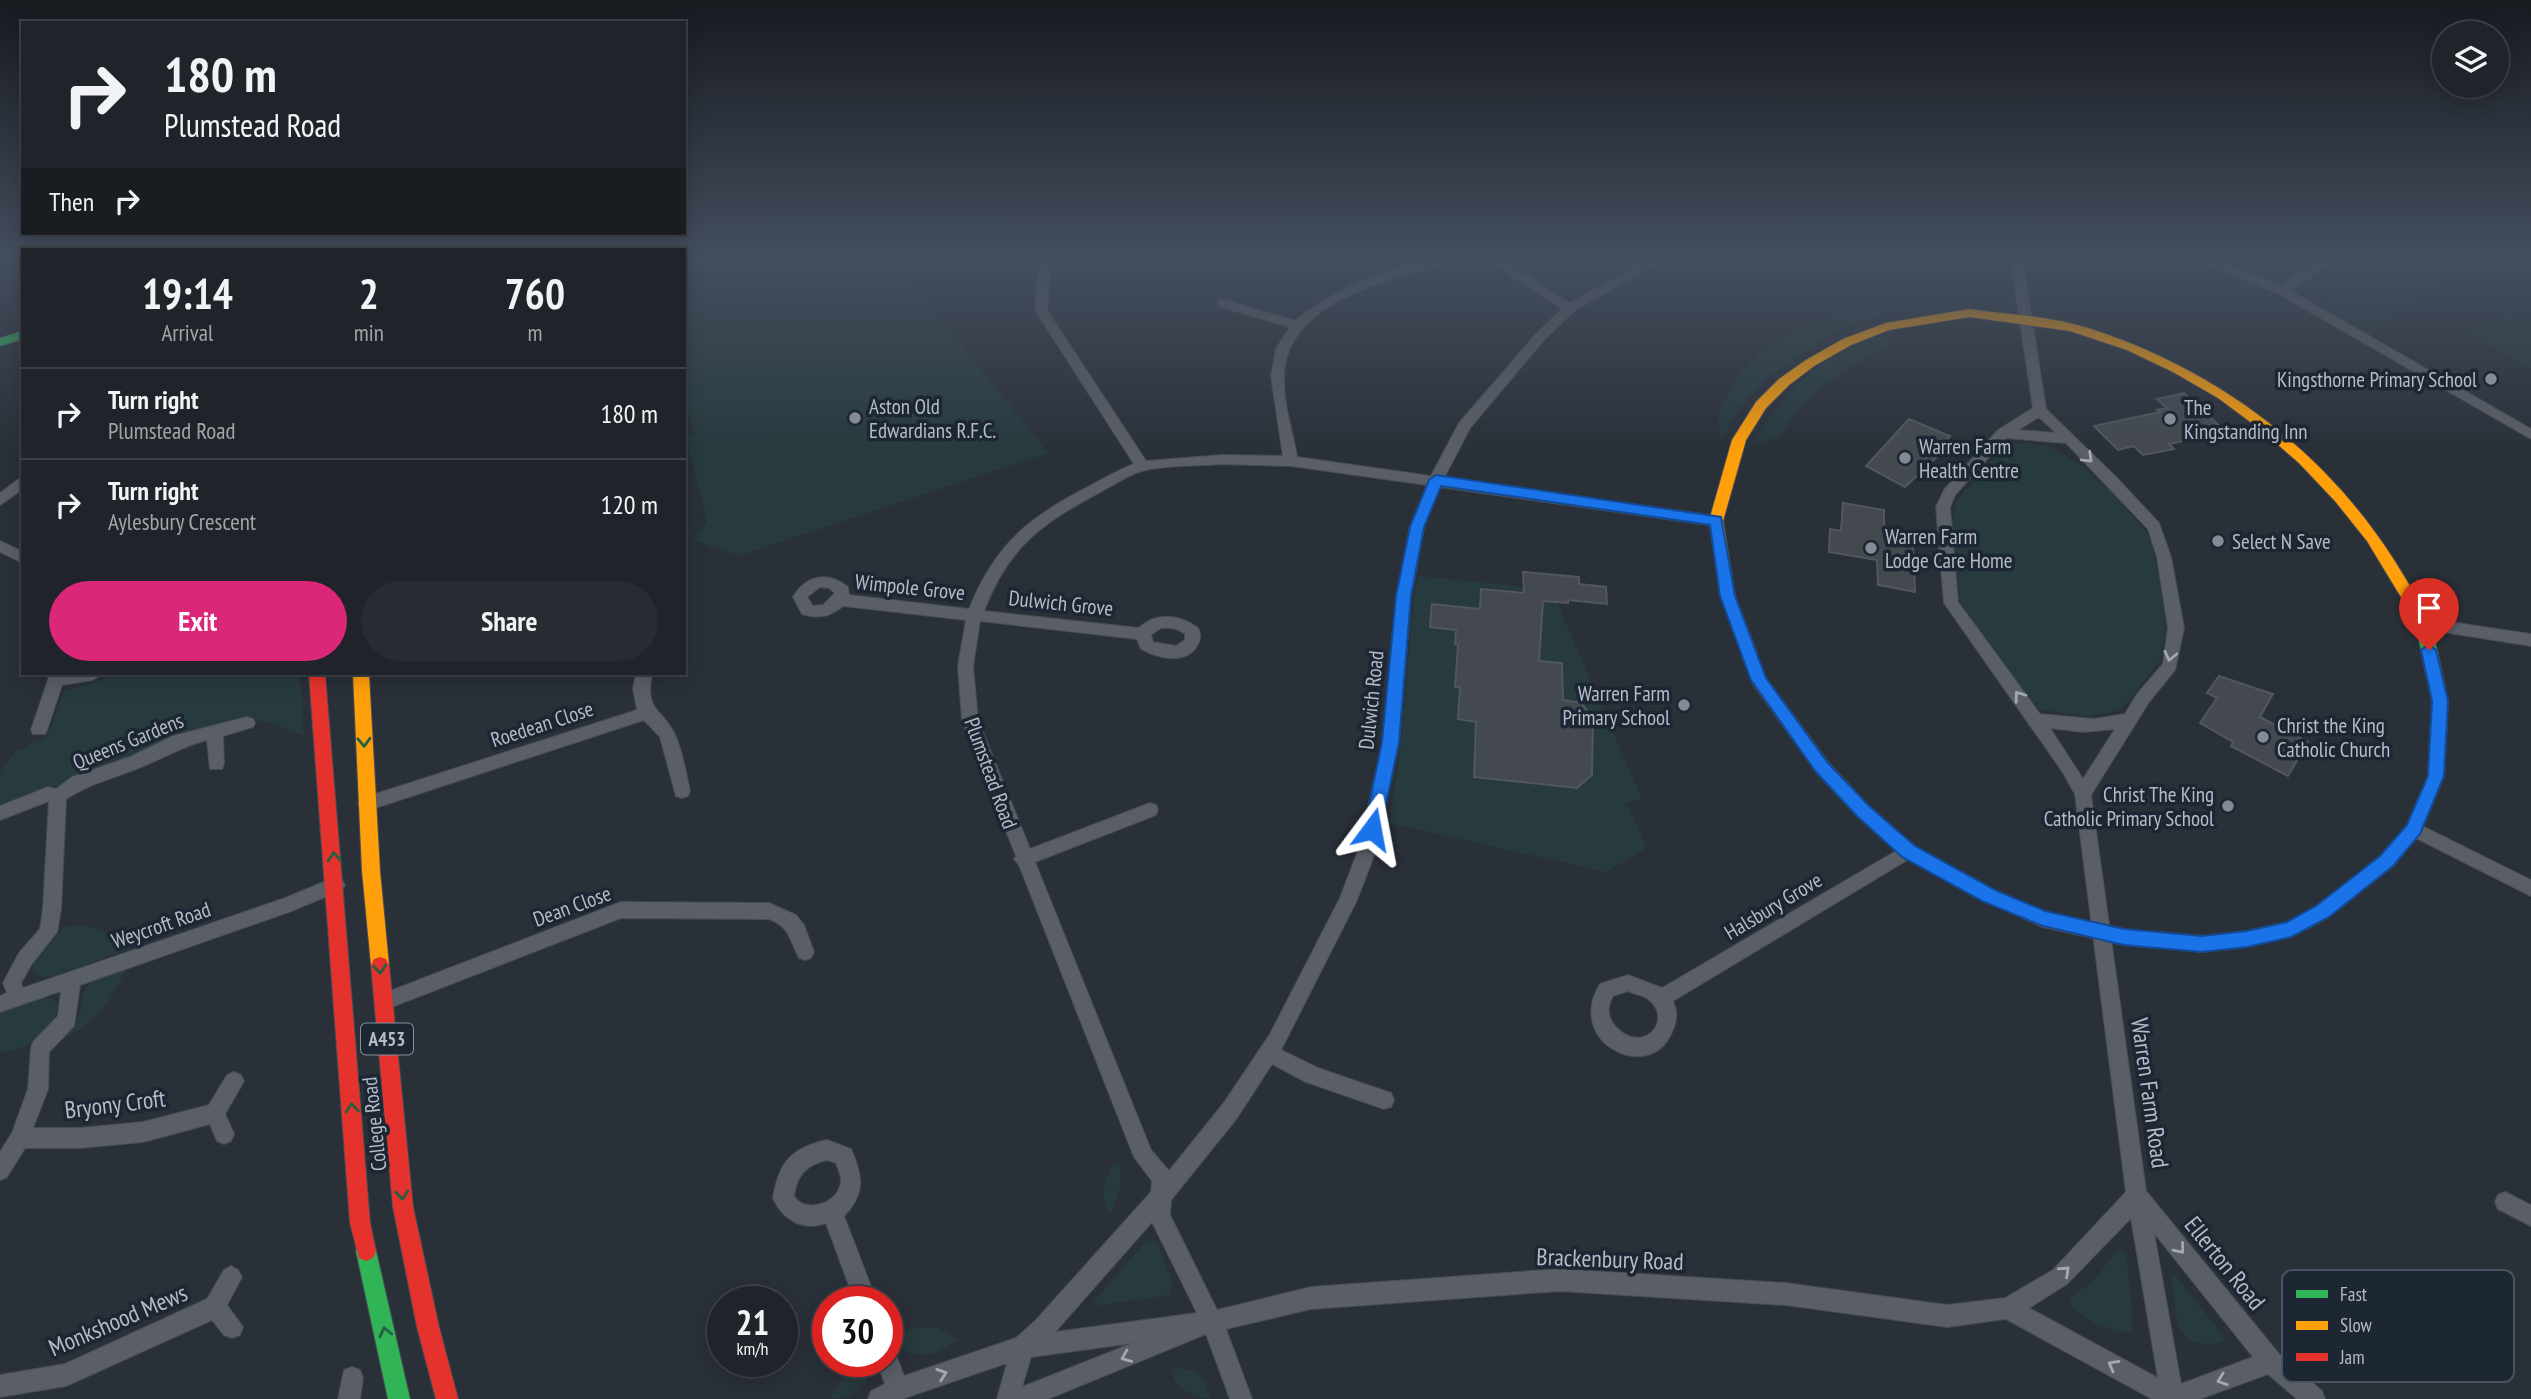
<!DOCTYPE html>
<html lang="en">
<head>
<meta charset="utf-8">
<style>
  :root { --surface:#20242a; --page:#282c32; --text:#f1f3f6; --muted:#a2a4a8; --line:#3d4147; --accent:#db2777 }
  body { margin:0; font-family:"PT Sans Narrow",sans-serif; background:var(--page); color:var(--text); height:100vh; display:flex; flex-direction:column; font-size:26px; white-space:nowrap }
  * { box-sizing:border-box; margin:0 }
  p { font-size:23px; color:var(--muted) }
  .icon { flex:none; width:38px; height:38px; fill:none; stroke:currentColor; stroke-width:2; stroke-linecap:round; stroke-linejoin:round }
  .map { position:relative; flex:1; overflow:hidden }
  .drawer { position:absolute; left:21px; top:248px; width:665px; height:427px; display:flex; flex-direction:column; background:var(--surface); border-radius:0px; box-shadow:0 4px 18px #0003,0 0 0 2px var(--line) }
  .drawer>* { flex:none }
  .top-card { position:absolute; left:21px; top:21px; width:665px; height:214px; border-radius:0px; box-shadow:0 4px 18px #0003,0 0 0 2px var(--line); background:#20242a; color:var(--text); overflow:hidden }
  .fabs { position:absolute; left:2432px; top:21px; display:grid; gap:14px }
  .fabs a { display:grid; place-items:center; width:77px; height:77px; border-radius:50%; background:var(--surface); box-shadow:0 4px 18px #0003,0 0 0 2px var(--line); font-size:35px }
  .speed { position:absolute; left:707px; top:1286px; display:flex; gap:14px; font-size:35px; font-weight:700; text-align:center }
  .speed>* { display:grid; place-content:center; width:91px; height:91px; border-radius:50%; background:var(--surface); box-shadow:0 4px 18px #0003,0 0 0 2px var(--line); line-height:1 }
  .speed small { font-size:18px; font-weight:400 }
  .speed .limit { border:10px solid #d22; background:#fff; color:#111 }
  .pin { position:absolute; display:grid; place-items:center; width:60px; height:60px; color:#fff; margin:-72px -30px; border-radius:50% 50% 50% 0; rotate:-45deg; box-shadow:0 0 7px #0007 }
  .pin .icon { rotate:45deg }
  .me { position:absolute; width:77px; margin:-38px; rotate:13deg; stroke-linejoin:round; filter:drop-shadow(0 0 5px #0008) }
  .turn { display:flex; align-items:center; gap:24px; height:147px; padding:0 28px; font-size:32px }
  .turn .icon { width:91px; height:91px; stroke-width:2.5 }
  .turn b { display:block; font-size:49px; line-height:60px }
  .then { display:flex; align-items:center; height:66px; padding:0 28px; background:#0003; gap:14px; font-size:26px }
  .eta { display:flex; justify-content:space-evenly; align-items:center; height:119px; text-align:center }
  .eta b { font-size:42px; font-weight:800; line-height:49px }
  .action { display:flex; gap:14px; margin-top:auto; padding:14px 28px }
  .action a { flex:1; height:80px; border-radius:42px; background:var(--accent); color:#fff; font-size:28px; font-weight:800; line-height:80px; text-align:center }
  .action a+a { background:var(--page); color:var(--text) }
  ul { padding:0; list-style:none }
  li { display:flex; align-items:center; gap:21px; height:91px; padding:0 28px; border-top:2px solid var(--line) }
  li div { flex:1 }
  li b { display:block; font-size:26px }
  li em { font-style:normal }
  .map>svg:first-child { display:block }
</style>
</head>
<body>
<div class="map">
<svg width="2531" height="1399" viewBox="0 0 2531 1399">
  <rect width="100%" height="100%" fill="#2a3038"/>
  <!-- green -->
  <g fill="#273a3e">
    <polygon points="684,256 888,256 1049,453 739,556 693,540 707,520 685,436 695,433 684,403"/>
    <polygon points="1504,256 1635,256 1584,286 1549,287"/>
    <polygon points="2219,256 2317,256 2318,257 2296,273 2271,267 2247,269"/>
    <polygon points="2360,256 2531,256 2531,276 2469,260 2447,273 2372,333 2327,309 2330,299 2327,292 2309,279 2331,264 2350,264 2360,259"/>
    <path d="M1879 309 1890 312 1838 330 1772 374 1742 406 1720 441C1720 433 1718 422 1719 414 1720 407 1725 400 1728 394 1754 341 1822 312 1879 309Z"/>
    <polygon points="2508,313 2531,325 2531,369 2467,333"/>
    <path d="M1890 334 1885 348C1837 373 1809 392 1779 437L1750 444C1765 426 1778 404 1794 387 1818 363 1857 340 1890 334Z"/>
    <polygon points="2029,443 2050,447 2082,466 2108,489 2147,532 2156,559 2166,624 2161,659 2123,708 2107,714 2081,716 2039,709 1976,629 1960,601 1952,521 1957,500 2007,444"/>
    <polygon points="1419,576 1523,587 1524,599 1557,602 1642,799 1626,803 1647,848 1606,872 1389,823 1399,762 1414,594"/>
    <polygon points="118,674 300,674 304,736 269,722 241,719 183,733 137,757 0,807 0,772 16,750 26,749 27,745 47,737 64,692"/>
    <path d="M68 926C93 925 111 928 123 951L48 978 39 976 33 971 32 963C39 953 58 930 68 926Z"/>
    <path d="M126 966C119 994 86 1035 56 1041L74 1022 81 1010 84 990 93 980Z"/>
    <path d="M43 997 52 999 58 1005C56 1029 24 1054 0 1052V1010Z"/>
    <path d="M1114 1162 1120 1166 1121 1185 1111 1214C1098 1198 1105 1179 1114 1162Z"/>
    <polygon points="1152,1240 1158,1243 1172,1282 1170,1295 1094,1306 1094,1302 1146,1241"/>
    <path d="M2122 1250 2126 1253 2133 1323 2132 1332C2116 1336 2079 1317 2070 1304V1299L2094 1280 2116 1252Z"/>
    <path d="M2174 1273 2224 1337 2223 1342C2172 1352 2177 1317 2172 1279Z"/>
    <path d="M924 1327 939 1328 958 1339C934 1358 912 1363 891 1338L910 1329Z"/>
    <path d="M851 1362H872C868 1386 855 1399 830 1399Z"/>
    <path d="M1180 1368 1197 1371 1206 1384 1211 1399C1194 1398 1174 1389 1171 1370Z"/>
  </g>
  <!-- building -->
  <g fill="#444950" stroke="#52575f" stroke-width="2">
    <polygon points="2184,393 2226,432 2169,444 2174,449 2143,455 2134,446 2118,450 2094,426 2160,412 2157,410 2167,408 2157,399"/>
    <polygon points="1909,419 1950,436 1936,451 1941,453 1905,487 1866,466"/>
    <polygon points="1843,503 1884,510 1884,527 1894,528 1894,540 1913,544 1915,592 1878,585 1877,560 1829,552 1830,529 1841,531"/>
    <polygon points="1523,572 1579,577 1579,584 1606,587 1607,604 1568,600 1568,603 1543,601 1539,661 1562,663 1563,700 1581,703 1593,717 1592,775 1577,788 1474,777 1476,722 1458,719 1460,687 1455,687 1458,645 1455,644 1456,630 1430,627 1432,604 1480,609 1481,589 1524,593"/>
    <polygon points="2219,676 2273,694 2260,717 2308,742 2288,776 2231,746 2233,742 2200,723 2217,698 2207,693"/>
  </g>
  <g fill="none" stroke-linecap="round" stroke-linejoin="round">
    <!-- street casing -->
    <g stroke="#484c53" stroke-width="2">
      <g id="street">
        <path d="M1049 256H1061L1050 274 1047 310 1146 461 1222 455 1283 456 1271 376 1276 349 1290 327 1218 306V300H1226L1295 321C1334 288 1411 256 1462 256 1447 268 1419 270 1401 276 1352 292 1284 316 1284 378 1283 404 1293 431 1297 457L1431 476 1459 423 1536 334 1562 309 1482 256H1496L1570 303 1654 256H1669L1574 311 1544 340 1470 428 1444 478 1716 516 1723 521 1716 526 1440 487 1424 527 1411 596 1399 742 1375 853 1357 900 1281 1050 1318 1068 1391 1093 1394 1100 1391 1107 1384 1109 1306 1082 1272 1064 1237 1118 1171 1200 1170 1215 1217 1310 1311 1287 1560 1269 1786 1283 1947 1305 2005 1298 2053 1270 2126 1192 2075 794 2062 771 1944 603 1936 507 1944 490 1998 430 2033 408 2010 256H2022L2046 409 2117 478 2159 523 2171 557 2184 628 2175 670 2149 702 2091 795 2146 1191 2279 1354 2322 1391 2325 1399H2297L2268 1374 2200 1399H2152L2006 1319 1947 1327 1786 1305 1560 1291 1311 1309 1226 1329 1252 1399H1230L1206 1334 1048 1399H997L1007 1363 902 1399H868L871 1391 885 1384 877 1362H887V1349L895 1352 904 1376 1016 1338 1036 1320 1151 1192 1152 1181 1134 1157 1019 865 1014 859 1016 856 962 720 958 666 966 620 843 606C830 617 818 619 802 614L793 597C806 575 828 571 848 587L849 595 969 609C995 544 1030 516 1090 486 1105 478 1118 470 1134 464L1035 310 1038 274ZM2039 417 2056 433 2018 430ZM2006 438 2066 443 2148 529 2157 557 2168 628 2163 664 2137 694 2125 714 2094 719 2040 714 1958 602 1950 507 1955 495ZM1222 464 1291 466 1427 485 1410 527 1397 596 1383 742 1357 853 1340 898 1270 1034 1223 1104 1169 1171 1151 1150 1035 862 1156 815 1158 810 1156 805 1150 803 1030 849 978 720 973 666 980 621 1137 639 1141 649C1157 658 1187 666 1198 644 1201 638 1201 634 1198 628 1181 615 1156 611 1139 628L984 611C1009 545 1043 523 1102 491 1116 484 1130 473 1146 470 1170 465 1197 466 1222 464ZM820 587 829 588 835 593 823 605 813 606 807 597ZM1161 628C1170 627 1178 628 1185 634V640L1176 646 1153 642 1151 635ZM2050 728 2083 732 2115 729 2083 779ZM2131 1218 2158 1378 2029 1308 2067 1284ZM1152 1222 1197 1313 1055 1332ZM2154 1233 2253 1357 2181 1384ZM1133 1343 1022 1387 1031 1357Z"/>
        <polygon points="2187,256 2204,256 2282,286 2324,256 2338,256 2291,291 2531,429 2531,439 2279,294"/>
        <polygon points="23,476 23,489 0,505 0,493"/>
        <polygon points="0,541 23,552 23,563 0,552"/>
        <polygon points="2423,618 2531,634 2531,646 2418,628 2415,624"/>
        <polygon points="50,674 101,674 93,680 62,685 47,730 45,734 33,734 31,730"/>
        <path d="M636 674H652C644 713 663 707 676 737 683 754 686 773 690 791L688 796 682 798 676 796 660 737 644 720 366 811 360 809 358 804 360 799 366 797 637 710 633 689Z"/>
        <path d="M247 717 253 719 255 723 253 727 223 736 224 764 222 769H210L207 740C183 746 164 758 141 767 115 778 90 783 66 799L61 909 57 932 31 965 21 983 23 988 285 898 336 877 342 880 345 885 342 890 289 912 80 985 74 1026 49 1052 48 1089 33 1128H80L143 1122 209 1105 227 1075 234 1072 241 1075 244 1081 225 1114 234 1134 231 1141 224 1144 217 1141 210 1124 143 1142 80 1148H25L7 1177 0 1180V1152L12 1133 28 1089 31 1048 33 1042 58 1016 61 991 0 1012V996L7 993 3 983 19 953 40 929 43 909 49 801 0 820V806L48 787 56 789 72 777 130 757 173 736Z"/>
        <polygon points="2414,822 2531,880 2531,896 2408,834 2406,829 2408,824"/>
        <path d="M1908 844 1914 846 1917 851 1914 856 1673 1001C1678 1012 1677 1021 1672 1032 1650 1085 1564 1043 1600 984L1628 975 1662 988ZM1628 991C1634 994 1643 995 1648 999 1675 1019 1643 1057 1615 1026 1607 1017 1607 1007 1613 996Z"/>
        <path d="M621 902 769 903 796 915 804 925 814 952 811 958 805 960 799 958C790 940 789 926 769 919L621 918 384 1010 377 1008 375 1002 377 996Z"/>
        <path d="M827 1140 851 1149C863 1177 866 1193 844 1216L877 1302H855L826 1223C803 1232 782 1219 773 1198 779 1162 791 1148 827 1140ZM827 1160 836 1163C838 1168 841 1175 841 1180 841 1203 805 1215 794 1196 797 1175 806 1165 827 1160Z"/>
        <polygon points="2505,1192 2531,1205 2531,1226 2498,1209 2495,1202 2498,1195"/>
        <polygon points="231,1266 238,1270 242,1277 227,1305 243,1327 240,1335 232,1338 224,1335 212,1320 66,1386 0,1397 0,1375 65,1364 207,1299 224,1270"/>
        <polygon points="352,1367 360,1370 363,1378 360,1399 338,1399 344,1370"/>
      </g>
    </g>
    <!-- fast casing -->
    <g stroke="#484c53" stroke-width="2">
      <g id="fast">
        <polygon points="23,331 23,339 0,346 0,338"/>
        <polygon points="2427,635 2435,641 2448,701 2444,776 2420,834 2393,866 2329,917 2291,937 2247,947 2202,952 2152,946 2149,940 2152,934 2158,932 2202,936 2247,931 2288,922 2317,907 2381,856 2407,825 2428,776 2432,701 2419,641"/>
        <polygon points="366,1241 373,1244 376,1251 410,1399 388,1399 356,1251 359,1244"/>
      </g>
    </g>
    <!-- slow casing -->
    <g stroke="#484c53" stroke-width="2">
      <g id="slow">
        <path d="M1970 309C2010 315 2052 316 2091 329 2215 369 2324 450 2394 560 2410 586 2427 612 2435 641L2432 645H2422L2404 602 2367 541 2335 501 2299 463 2260 429 2218 398 2173 372 2127 350 2070 331 1970 317 1889 330 1851 345 1814 366 1789 385 1766 408 1746 440 1723 521 1735 596 1757 653 1754 657H1744L1721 596 1709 521 1732 440 1756 402 1779 379 1806 360 1843 339 1886 323Z"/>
        <polygon points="353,674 369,674 380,871 389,965 386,971 380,973 374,971 371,965 362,871"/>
      </g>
    </g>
    <!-- jam casing -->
    <g stroke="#484c53" stroke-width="2">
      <g id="jam">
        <polygon points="1749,647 1754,649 1766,678 1828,762 1869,806 1914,846 1994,890 2045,912 2124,929 2164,934 2167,940 2164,946 2158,948 2124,945 2043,927 1982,900 1902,856 1857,816 1816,772 1753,684 1741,653"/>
        <polygon points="309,674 325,674 370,1223 376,1251 373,1258 366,1261 359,1258 350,1223"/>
        <polygon points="380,957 386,959 389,965 413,1207 439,1327 458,1399 436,1399 417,1327 393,1207 371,965 374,959"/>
      </g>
    </g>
    <!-- street -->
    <use href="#street" fill="#5a5e66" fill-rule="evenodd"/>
    <!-- fast -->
    <use href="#fast" fill="#30b455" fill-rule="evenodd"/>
    <!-- slow -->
    <use href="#slow" fill="#ff9f0a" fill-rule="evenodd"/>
    <!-- jam -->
    <use href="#jam" fill="#e5322d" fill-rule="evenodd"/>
  </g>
  <!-- one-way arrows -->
  <defs><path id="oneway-chevron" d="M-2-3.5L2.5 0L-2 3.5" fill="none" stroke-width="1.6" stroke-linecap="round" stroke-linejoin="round" transform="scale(1.75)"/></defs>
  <g stroke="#a2a9b5">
    <use href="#oneway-chevron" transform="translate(2088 458) rotate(44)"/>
    <use href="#oneway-chevron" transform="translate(2170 656) rotate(103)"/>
    <use href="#oneway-chevron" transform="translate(2019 696) rotate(-126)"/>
    <use href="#oneway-chevron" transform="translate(2180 1249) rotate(51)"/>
    <use href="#oneway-chevron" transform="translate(2065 1271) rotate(-43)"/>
    <use href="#oneway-chevron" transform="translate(1126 1357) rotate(158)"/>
    <use href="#oneway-chevron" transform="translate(2113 1365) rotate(-151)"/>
    <use href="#oneway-chevron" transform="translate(942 1374) rotate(-19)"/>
    <use href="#oneway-chevron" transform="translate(2222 1380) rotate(160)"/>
  </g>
  <g stroke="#255f41">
    <use href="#oneway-chevron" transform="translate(364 742) rotate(88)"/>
    <use href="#oneway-chevron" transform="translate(334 857) rotate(-95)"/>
    <use href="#oneway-chevron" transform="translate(380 969) rotate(84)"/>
    <use href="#oneway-chevron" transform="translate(352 1108) rotate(-94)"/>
    <use href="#oneway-chevron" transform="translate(402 1195) rotate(85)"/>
    <use href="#oneway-chevron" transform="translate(385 1332) rotate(-103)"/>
  </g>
  <!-- sky -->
  <linearGradient id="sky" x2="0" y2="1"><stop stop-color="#171a1f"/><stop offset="0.57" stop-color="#444e5e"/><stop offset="1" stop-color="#444e5e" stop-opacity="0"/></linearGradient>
  <rect width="2531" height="452" fill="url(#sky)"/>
  <!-- route -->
  <polygon fill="#1a73e8" stroke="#114b97" stroke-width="2" points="1436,475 1721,517 1735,596 1766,678 1828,763 1869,806 1915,846 1995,890 2045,911 2124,929 2202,936 2247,931 2287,922 2316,906 2380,856 2407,825 2428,776 2432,701 2421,650 2429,644 2436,650 2448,701 2444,776 2420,834 2393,866 2329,917 2291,937 2247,947 2202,952 2124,945 2043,926 1982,901 1902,857 1857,816 1816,772 1751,680 1720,596 1710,525 1441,486 1424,527 1411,596 1399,742 1381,829 1378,834 1366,834 1364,829 1382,742 1396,596 1410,527 1429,480"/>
  <!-- markers -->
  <g fill="#848b96" stroke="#1d2633" stroke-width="2.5">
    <circle cx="2491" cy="379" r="7"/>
    <circle cx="855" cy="418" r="7"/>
    <circle cx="2170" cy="419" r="7"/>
    <circle cx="1905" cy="458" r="7"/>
    <circle cx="2218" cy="541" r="7"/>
    <circle cx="1871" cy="548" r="7"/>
    <circle cx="1684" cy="705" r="7"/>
    <circle cx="2263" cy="737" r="7"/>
    <circle cx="2228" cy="806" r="7"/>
  </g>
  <g text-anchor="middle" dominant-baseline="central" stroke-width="7" stroke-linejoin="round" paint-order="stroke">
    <!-- shield labels -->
    <rect fill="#1d2633" stroke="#878f9c" stroke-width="2" x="361" y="1023.5" width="52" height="31" rx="5"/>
    <g font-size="19" font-weight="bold" fill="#b4bcc9">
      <text x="387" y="1039">A453</text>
    </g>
    <!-- poi labels -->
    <g font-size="21" fill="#b4bcc9" stroke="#1d2633" text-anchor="start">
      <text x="2477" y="379" text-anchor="end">Kingsthorne Primary School</text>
      <text x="869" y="406">Aston Old<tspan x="869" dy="24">Edwardians R.F.C.</tspan></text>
      <text x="2184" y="407">The<tspan x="2184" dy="24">Kingstanding Inn</tspan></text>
      <text x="1919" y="446">Warren Farm<tspan x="1919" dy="24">Health Centre</tspan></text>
      <text x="1885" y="536">Warren Farm<tspan x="1885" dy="24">Lodge Care Home</tspan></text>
      <text x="2232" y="541">Select N Save</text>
      <text x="1670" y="693" text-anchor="end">Warren Farm<tspan x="1670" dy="24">Primary School</tspan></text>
      <text x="2277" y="725">Christ the King<tspan x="2277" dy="24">Catholic Church</tspan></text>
      <text x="2214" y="794" text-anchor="end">Christ The King<tspan x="2214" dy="24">Catholic Primary School</tspan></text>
    </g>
    <!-- street labels -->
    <g font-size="21" fill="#b4bcc9" stroke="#1d2633">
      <text transform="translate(910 587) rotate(6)">Wimpole Grove</text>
      <text transform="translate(1061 603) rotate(6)">Dulwich Grove</text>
      <text transform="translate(1371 700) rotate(-84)">Dulwich Road</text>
      <text transform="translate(542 724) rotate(-18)">Roedean Close</text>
      <text transform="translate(128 741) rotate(-22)">Queens Gardens</text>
      <text transform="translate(991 773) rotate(70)">Plumstead Road</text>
      <text transform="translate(572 906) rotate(-20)">Dean Close</text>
      <text transform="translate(1773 906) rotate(-31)">Halsbury Grove</text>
      <text transform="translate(161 925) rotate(-19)">Weycroft Road</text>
      <text transform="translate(374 1124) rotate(-96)">College Road</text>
    </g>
    <!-- near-street labels -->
    <g font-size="24" fill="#b4bcc9" stroke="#1d2633">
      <text transform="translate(2150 1093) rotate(82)">Warren Farm Road</text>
      <text transform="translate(115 1104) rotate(-7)">Bryony Croft</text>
      <text transform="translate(1610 1259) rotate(2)">Brackenbury Road</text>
      <text transform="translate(2225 1263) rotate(51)">Ellerton Road</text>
      <text transform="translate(118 1320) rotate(-23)">Monkshood Mews</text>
    </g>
  </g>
  <!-- legend -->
  <rect x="2282" y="1270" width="232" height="112" rx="10" fill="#1d2633" stroke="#4a5360" stroke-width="2"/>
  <rect x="2296" y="1290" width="32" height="8" fill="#30b455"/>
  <rect x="2296" y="1321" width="32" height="9" fill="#ff9f0a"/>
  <rect x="2296" y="1353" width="32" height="8" fill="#e5322d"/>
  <g font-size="19" fill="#b4bcc9">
    <text x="2340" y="1301">Fast</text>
    <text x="2340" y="1332">Slow</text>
    <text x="2340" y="1364">Jam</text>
  </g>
</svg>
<div class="fabs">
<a><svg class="icon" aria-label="layers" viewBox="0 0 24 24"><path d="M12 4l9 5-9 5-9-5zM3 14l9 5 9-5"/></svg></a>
</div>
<div class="speed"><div>21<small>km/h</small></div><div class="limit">30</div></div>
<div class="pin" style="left:2429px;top:650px;background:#d93025"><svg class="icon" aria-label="arrive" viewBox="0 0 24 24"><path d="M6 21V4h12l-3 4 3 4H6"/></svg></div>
<svg class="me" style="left:1372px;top:829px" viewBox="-20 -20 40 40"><path d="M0-17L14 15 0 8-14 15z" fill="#1a73e8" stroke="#fff" stroke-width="4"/></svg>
<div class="top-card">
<div class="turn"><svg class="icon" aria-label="right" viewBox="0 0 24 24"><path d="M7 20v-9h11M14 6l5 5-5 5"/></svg><div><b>180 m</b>Plumstead Road</div></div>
<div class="then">Then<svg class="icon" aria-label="right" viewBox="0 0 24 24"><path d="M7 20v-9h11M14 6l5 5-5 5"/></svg></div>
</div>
<section class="drawer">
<div class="eta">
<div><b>19:14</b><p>Arrival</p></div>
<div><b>2</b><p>min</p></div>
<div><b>760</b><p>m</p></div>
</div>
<ul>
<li><svg class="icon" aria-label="right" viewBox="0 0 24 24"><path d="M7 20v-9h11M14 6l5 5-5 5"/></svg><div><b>Turn right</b><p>Plumstead Road</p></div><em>180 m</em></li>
<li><svg class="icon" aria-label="right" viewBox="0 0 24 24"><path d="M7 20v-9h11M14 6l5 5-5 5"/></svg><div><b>Turn right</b><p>Aylesbury Crescent</p></div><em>120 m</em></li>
</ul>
<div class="action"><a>Exit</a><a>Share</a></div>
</section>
</div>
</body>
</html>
